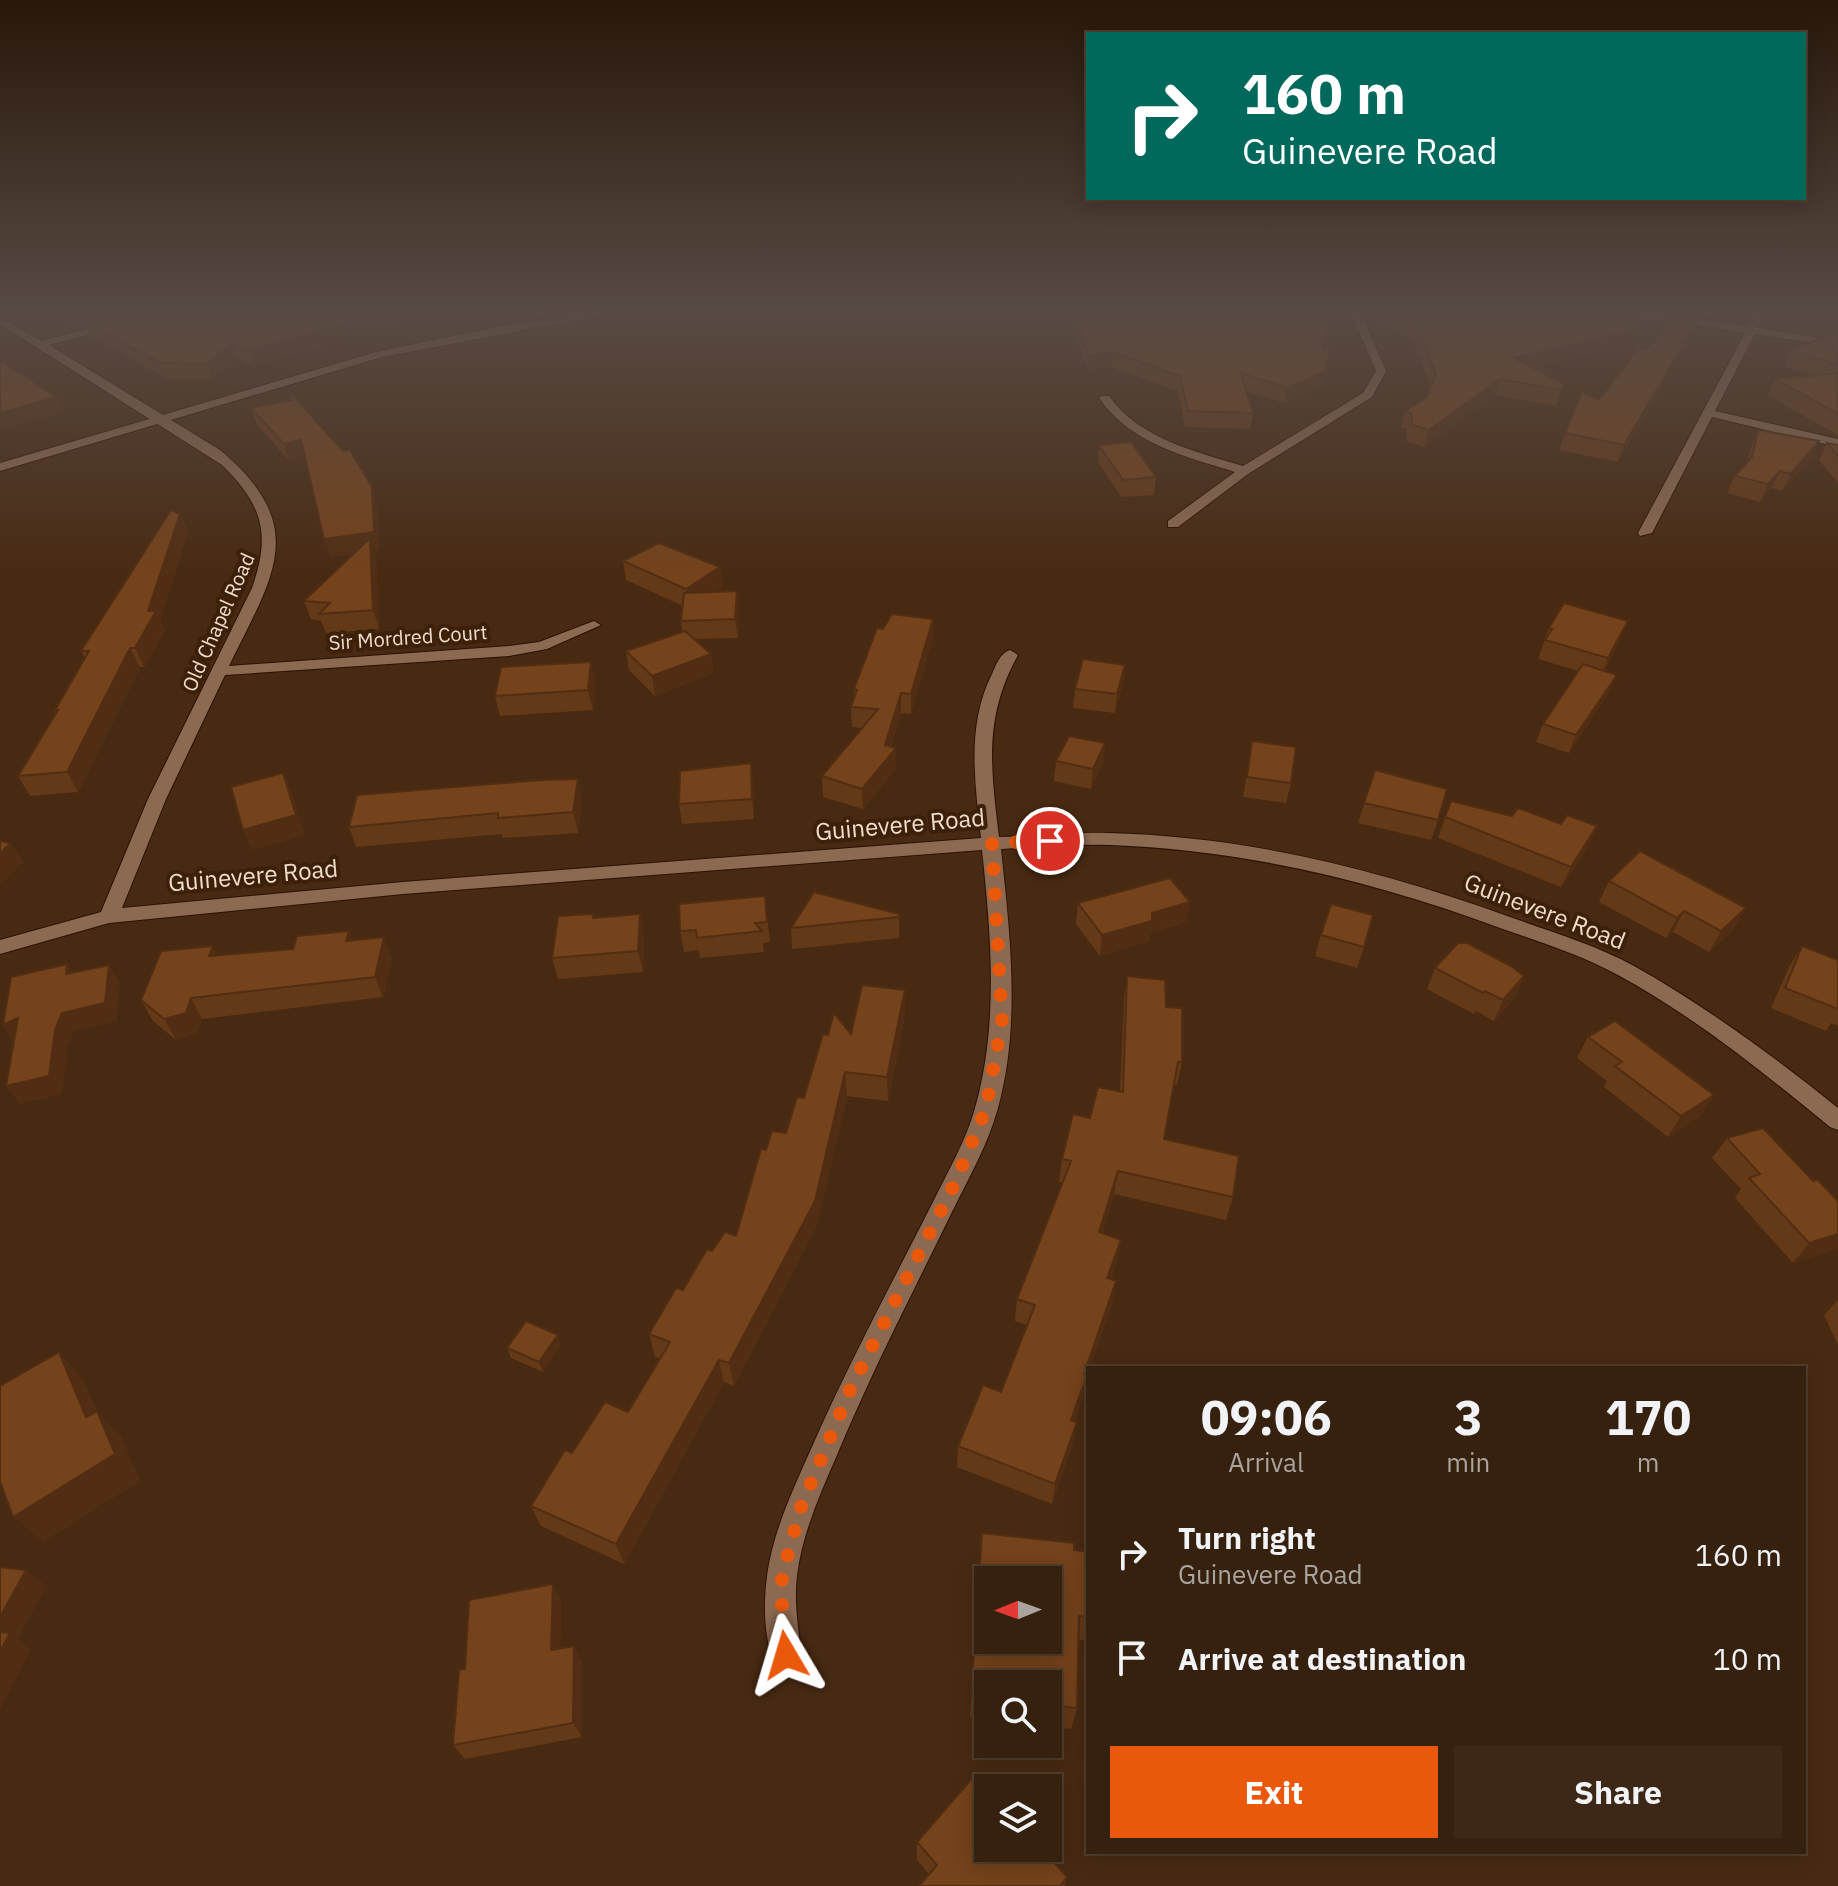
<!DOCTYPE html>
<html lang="en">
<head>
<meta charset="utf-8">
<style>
  :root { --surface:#36200e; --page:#3d2817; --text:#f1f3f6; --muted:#aaa39e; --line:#503e2e; --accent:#ea580c }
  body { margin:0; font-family:"IBM Plex Sans",sans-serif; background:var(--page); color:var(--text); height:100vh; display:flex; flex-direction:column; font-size:30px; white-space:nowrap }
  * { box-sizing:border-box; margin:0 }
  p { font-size:26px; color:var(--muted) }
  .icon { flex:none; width:44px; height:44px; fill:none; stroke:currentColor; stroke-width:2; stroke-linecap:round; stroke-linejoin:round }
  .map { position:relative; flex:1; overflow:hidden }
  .details { position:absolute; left:1086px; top:1366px; width:720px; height:488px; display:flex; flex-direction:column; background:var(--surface); border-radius:0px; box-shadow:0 4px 20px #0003,0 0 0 2px var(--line) }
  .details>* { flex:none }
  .hud { position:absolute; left:1086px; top:32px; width:720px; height:168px; border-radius:0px; box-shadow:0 4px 20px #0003,0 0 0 2px var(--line); background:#00695c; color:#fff; overflow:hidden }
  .needle { width:52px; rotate:269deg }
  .controls { position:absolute; left:974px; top:1566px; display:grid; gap:16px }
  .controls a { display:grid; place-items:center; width:88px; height:88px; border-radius:0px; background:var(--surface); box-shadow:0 4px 20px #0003,0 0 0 2px var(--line); font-size:40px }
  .pin { position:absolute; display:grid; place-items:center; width:68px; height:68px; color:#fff; margin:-34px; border:4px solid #fff; border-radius:50%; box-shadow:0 2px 8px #0007 }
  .me { position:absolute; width:88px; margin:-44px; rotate:353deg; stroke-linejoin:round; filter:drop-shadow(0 0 6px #0008) }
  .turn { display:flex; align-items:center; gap:28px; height:168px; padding:0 24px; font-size:36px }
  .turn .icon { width:104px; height:104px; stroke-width:2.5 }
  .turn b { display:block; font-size:56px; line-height:68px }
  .eta { display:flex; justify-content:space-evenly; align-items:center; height:136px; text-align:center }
  .eta b { font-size:48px; font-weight:700; line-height:56px }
  .action { display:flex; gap:16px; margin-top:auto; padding:16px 24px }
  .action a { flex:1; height:92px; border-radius:0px; background:var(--accent); color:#fff; font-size:32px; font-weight:700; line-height:92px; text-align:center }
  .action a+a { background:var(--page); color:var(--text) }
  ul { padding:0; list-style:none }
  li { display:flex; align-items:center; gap:24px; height:104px; padding:0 24px }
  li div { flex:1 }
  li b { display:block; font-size:30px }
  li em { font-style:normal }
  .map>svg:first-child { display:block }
</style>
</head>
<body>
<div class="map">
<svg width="1838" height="1886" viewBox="0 0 1838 1886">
  <rect width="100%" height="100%" fill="#482a12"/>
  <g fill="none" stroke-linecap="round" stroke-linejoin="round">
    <!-- minor casing -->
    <g stroke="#2d1100" stroke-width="2">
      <g id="minor">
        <path d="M149 313H166L49 345 220 450C312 527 272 577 229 666L509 646 539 642 594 621 601 625 547 649 509 656 225 675 166 799 122 908 403 882 981 838C975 782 966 726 992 674 996 665 1000 653 1010 650L1018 655C983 718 991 769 999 837 1035 836 1072 832 1108 833 1246 836 1381 870 1510 917 1552 932 1596 945 1634 966 1707 1007 1773 1056 1838 1108V1130L1830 1127C1763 1072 1695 1017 1618 975 1581 955 1540 942 1500 928 1374 881 1245 850 1110 845 1074 844 1037 847 1001 849 1010 934 1021 1024 998 1108 988 1145 968 1179 951 1214 912 1294 871 1373 837 1455 820 1494 802 1534 797 1576 794 1602 798 1629 802 1655L797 1666 786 1671 775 1666C762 1635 763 1591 770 1559 779 1517 798 1479 815 1440 851 1359 893 1281 933 1202 948 1171 966 1141 975 1108 999 1024 991 935 982 850L403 894 109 923 0 954V940L101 912 148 799 252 588C271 534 263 505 222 465L0 324V317L41 341Z"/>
        <path d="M1351 313H1361L1386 371 1372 397 1248 474 1178 527H1168V521L1235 472C1184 456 1131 444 1099 398L1101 396H1109C1140 439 1194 451 1243 466L1363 393 1376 371Z"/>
        <polygon points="1519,313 1672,315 1749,327 1756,313 1766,313 1758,328 1838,341 1838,347 1755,334 1715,411 1838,439 1838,447 1712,417 1652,533 1640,536 1638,533 1745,333 1672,321 1524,316"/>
      </g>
    </g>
    <!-- tertiary casing -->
    <g stroke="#2d1100" stroke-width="2">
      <polygon id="tertiary" points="588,313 614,313 382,357 0,471 0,463 376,352 496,327"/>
    </g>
    <!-- minor -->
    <use href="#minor" fill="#8c6a51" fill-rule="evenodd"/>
    <!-- tertiary -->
    <use href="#tertiary" fill="#8c6a51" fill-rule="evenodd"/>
  </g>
  <!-- wall -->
  <g fill="#643917">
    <polygon points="50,313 442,313 421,317 254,366 237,358 212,379 166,378 91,337 86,326 76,329"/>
    <polygon points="1067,313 1330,313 1323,349 1326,371 1323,386 1284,403 1246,391 1253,413 1250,429 1185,427 1178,391 1111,367 1088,370"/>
    <polygon points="1365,313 1517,313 1518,317 1639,329 1633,343 1533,368 1564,384 1556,406 1496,395 1424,447 1407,442 1407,429 1401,427 1405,411 1427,397 1431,387 1412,339"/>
    <polygon points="1671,313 1704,313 1696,328 1618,462 1559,450 1565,433 1599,400 1647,349 1655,343"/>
    <polygon points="1838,333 1838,435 1768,396 1775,379 1813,376 1784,366 1791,350"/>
    <polygon points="251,408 377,504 379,551 374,551 376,556 379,629 326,633 321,621 311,619 304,601 353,554 331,557 305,457 289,461 257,424"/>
    <polygon points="1758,430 1819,441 1811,459 1782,491 1772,488 1760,502 1727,493 1735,476 1747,463 1751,447"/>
    <polygon points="1827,443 1838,445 1838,483 1819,460"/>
    <polygon points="1099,445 1156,477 1154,495 1121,497 1098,462"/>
    <polygon points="180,514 188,532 160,620 165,630 144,667 140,667 78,792 30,796 18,776 56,713 55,710 85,658 81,651"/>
    <polygon points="623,561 720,567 722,586 713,592 739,610 738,638 695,639 711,654 713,673 655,696 629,670 626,651 682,632 681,621 683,606 626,580"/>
    <polygon points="1549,628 1620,640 1604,671 1609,692 1569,753 1536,742 1543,724 1579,671 1538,659"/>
    <polygon points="933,638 911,714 901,713 891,747 896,748 896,768 863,809 823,797 822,776 863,728 852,727 851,707 854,698 854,689"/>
    <polygon points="1125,665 1123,684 1115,713 1073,708 1075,689"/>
    <polygon points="595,681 593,710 500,716 495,696"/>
    <polygon points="1252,741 1291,783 1286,803 1243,797"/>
    <polygon points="1105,743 1103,763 1091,789 1054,781 1056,761"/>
    <polygon points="1375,770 1438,820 1431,840 1358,823"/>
    <polygon points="753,783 754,819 682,824 679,804"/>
    <polygon points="582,799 578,833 503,838 502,834 356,847 349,827"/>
    <polygon points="1451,801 1512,816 1561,824 1597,826 1588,847 1561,887 1438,838"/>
    <polygon points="1609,881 1734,929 1709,952 1673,932 1666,938 1599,902"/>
    <polygon points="765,896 770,942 763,943 764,952 700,958 699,950 684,952 680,931"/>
    <polygon points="1078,903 1186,922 1150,933 1149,941 1100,956 1076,924"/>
    <polygon points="593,914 594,918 644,935 643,972 558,979 552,958"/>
    <polygon points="899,914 899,938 792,949 791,928"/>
    <polygon points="349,931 352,940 392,958 383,997 202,1019 197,1033 176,1040 153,1021 141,1000 218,955 293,949"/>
    <polygon points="1321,935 1364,947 1357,968 1315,956"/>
    <polygon points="1802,946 1838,960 1838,1026 1831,1023 1826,1031 1771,1008 1789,967"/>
    <polygon points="1435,968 1524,976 1515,997 1494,1021 1476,1011 1474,1014 1427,989"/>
    <polygon points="1127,976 1166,1007 1182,1062 1177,1085 1174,1085 1164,1139 1233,1197 1226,1220 1114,1194 1102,1233 1117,1262 1111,1279 1112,1304 1087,1376 1083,1396 1075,1421 1073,1443 1052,1504 957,1467 958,1446 1001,1392 1027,1325 1015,1321 1017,1299 1062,1182 1059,1182 1062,1159 1090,1118 1120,1092 1124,1000"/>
    <polygon points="905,990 905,1015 888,1101 847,1096 817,1225 734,1386 724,1382 624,1564 541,1526 531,1506 572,1453 628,1412 660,1359 655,1357 649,1334 683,1290 712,1251 736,1236 766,1150 786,1133 804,1098 828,1035 851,1034"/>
    <polygon points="1588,1037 1701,1116 1668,1137 1604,1087 1607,1081 1577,1058"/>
    <polygon points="1727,1138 1813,1181 1838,1234 1793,1263 1735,1198 1741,1189 1712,1158"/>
    <polygon points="1838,1300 1838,1345 1824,1315"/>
    <polygon points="561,1344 543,1372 511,1358 507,1348"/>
    <polygon points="982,1533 1088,1552 1088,1641 1078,1639 1077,1708 1071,1729 1048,1726 1048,1684 988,1684 988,1719 970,1717"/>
    <polygon points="561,1601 560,1649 582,1662 582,1737 465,1759 453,1745 465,1669"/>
    <polygon points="917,1842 1067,1877 1064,1886 919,1886 929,1874 917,1860"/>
  </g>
  <!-- shaded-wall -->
  <g fill="#512e13">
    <polygon points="76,313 137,313 85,322 86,326 76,329 70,315"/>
    <polygon points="381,313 442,313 421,317 254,366 249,351"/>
    <polygon points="1702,313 1696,328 1618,462 1624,445"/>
    <polygon points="1639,329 1633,343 1509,374 1514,358"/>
    <polygon points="232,343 237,358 212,379 207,364"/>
    <polygon points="1113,352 1111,367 1088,370 1089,355"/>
    <polygon points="1326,371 1323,386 1284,403 1287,388"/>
    <polygon points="1500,379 1496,395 1424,447 1429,430"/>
    <polygon points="57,397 64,412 3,430 0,424 0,413"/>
    <polygon points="301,440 307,457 289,461 284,444"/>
    <polygon points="1819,441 1811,459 1782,491 1791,474"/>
    <polygon points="1780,471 1772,488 1760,502 1768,484"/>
    <polygon points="372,487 377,504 379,551 374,551 376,556 379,629 373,610 371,552 331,557 324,539"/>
    <polygon points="180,514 188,532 160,620 165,630 144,667 135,648"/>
    <polygon points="720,567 722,586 689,608 686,589"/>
    <polygon points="737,591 739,610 738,638 735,619"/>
    <polygon points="933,619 933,638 911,714 911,694"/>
    <polygon points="1628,621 1620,640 1600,677 1608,658"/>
    <polygon points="130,648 140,667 78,792 67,772"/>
    <polygon points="711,654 713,673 655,696 652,676"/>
    <polygon points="591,662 595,681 593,710 588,690"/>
    <polygon points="1125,665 1123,684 1115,713 1117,694"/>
    <polygon points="1617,675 1609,692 1569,753 1576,735"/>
    <polygon points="901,693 901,713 888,758 896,748 896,768 863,809 862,789 885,745"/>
    <polygon points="1105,743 1103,763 1091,789 1093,769"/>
    <polygon points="751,763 753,783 754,819 752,799"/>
    <polygon points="283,773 292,793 305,835 252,850 243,830"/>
    <polygon points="578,779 582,799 578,833 573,812"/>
    <polygon points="1597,826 1588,847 1561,887 1571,867"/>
    <polygon points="11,843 24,863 0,885 0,853"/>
    <polygon points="1190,902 1186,922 1150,933 1149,941 1100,956 1102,935 1152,913"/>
    <polygon points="1746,908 1734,929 1709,952 1721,931"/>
    <polygon points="1684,911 1673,932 1666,938 1677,918"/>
    <polygon points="640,914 644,935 643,972 638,951"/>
    <polygon points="349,931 357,952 346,941"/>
    <polygon points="384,937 392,958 383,997 375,977"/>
    <polygon points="213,946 224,967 209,956"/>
    <polygon points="67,964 79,982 66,974"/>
    <polygon points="109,965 120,983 117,1021 74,1031 67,1048 62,1094 20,1104 6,1086 55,1030 62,1013"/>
    <polygon points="1524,976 1515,997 1494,1021 1503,1000"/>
    <polygon points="905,990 905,1015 888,1101 887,1077"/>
    <polygon points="191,998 202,1019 197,1033 176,1040 164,1019"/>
    <polygon points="18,1018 16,1043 3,1025"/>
    <polygon points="845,1072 847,1096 817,1225 734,1386 729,1363"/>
    <polygon points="1714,1095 1701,1116 1668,1137 1681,1116"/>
    <polygon points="1118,1171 1114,1194 1095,1255 1099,1232"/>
    <polygon points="1838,1234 1838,1249 1793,1263 1809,1243"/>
    <polygon points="1121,1240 1117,1262 1103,1301 1107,1278"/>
    <polygon points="1116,1281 1112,1304 1090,1368 1088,1368 1083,1396 1068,1441 1071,1420 1084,1374"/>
    <polygon points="558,1335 561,1344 543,1372 539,1362"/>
    <polygon points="59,1352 84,1381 98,1413 122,1438 140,1481 43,1542 13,1517 86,1417"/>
    <polygon points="719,1360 724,1382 624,1564 616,1544"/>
    <polygon points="1077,1422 1073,1443 1052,1504 1055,1484"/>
    <polygon points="26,1570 46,1586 18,1639 31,1649 0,1709 0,1617"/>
    <polygon points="553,1584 561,1601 560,1665 551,1650"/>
    <polygon points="574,1646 582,1662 582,1737 573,1723"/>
  </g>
  <!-- building -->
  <g fill="#74421b" stroke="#512e13" stroke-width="2" fill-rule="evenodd">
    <polygon points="120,313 381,313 249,351 232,343 207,364 160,363 85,322"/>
    <polygon points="1074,313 1330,313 1323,349 1330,349 1326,371 1287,388 1241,373 1253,413 1188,411 1180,376 1113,352 1089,355"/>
    <polygon points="1395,313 1517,313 1518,317 1638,319 1639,329 1514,358 1564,384 1562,390 1500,379 1429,430 1412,425 1411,413 1405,411 1427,397 1436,374 1416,324"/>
    <polygon points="1671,313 1702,313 1624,445 1565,433 1582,392 1599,400 1639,348 1647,349 1651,343 1655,343"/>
    <polygon points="1834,333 1838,333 1838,365 1791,350"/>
    <polygon points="0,360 57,397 0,413"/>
    <polygon points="1838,373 1838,414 1775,379"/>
    <polygon points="289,391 343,451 350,450 372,487 374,532 324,539 301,440 284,444 251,408 292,400"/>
    <polygon points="1758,430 1819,441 1791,474 1780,471 1768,484 1735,476 1752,457"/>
    <polygon points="1131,442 1156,477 1123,480 1099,445"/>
    <polygon points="1827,443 1838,445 1838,456"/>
    <polygon points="171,510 180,514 148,611 156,611 135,648 130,648 67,772 18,776 58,710 55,710 89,651 81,651"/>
    <polygon points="370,538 373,610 319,614 330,603 304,601"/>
    <polygon points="659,543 720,567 686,589 623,561"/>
    <polygon points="737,591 735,619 681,621 684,593"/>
    <polygon points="1564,603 1628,621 1608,658 1545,640 1552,629 1549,628"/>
    <polygon points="892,614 933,619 911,694 901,693 885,745 896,748 862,789 822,776 878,709 851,707 857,690 854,689 877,628 883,629"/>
    <polygon points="685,631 711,654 652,676 626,651"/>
    <polygon points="1083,659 1125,665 1117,694 1075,689"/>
    <polygon points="591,662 588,690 495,696 501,667"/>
    <polygon points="1583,664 1617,675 1576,735 1543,724"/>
    <polygon points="1069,736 1105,743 1093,769 1056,761"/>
    <polygon points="1252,741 1296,747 1291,783 1247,777"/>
    <polygon points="751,763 752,799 679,804 680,771"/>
    <polygon points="1375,770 1447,789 1438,820 1364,803"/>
    <polygon points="283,773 296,815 243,830 231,787"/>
    <polygon points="578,779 573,812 498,818 498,813 349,827 357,795 541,780"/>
    <polygon points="1451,801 1512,816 1518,808 1561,824 1567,815 1597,826 1571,867 1445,817"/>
    <polygon points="0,841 11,843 0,853"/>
    <polygon points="1640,851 1746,908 1721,931 1684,911 1677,918 1609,881"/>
    <polygon points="1170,878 1190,902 1152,913 1152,921 1102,935 1078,903"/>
    <polygon points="814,892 899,914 899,917 791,928"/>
    <polygon points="765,896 767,922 755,923 762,931 697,938 696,930 680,931 679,904"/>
    <polygon points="1331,904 1373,915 1364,947 1321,935"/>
    <polygon points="593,914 593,918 640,914 638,951 552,958 558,916"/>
    <polygon points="349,931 346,941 384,937 375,977 191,998 186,1013 164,1019 141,1000 161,951 213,946 209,956 293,949 297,936"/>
    <polygon points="1458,943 1467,943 1511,966 1524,976 1503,1000 1485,991 1483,993 1435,968"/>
    <polygon points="1802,946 1838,960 1838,1009 1785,988"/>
    <polygon points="67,964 66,974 109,965 105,1003 62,1013 55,1030 49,1076 6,1086 18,1018 3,1025 11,977"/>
    <polygon points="1127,976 1165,980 1166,1007 1182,1008 1182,1062 1178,1062 1164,1139 1239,1156 1233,1197 1118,1171 1099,1232 1121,1240 1107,1278 1116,1281 1084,1374 1087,1375 1071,1420 1077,1422 1055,1484 958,1446 983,1385 1001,1392 1035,1305 1017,1299 1071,1161 1062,1159 1073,1114 1090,1118 1098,1087 1123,1092"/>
    <polygon points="862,985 905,990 887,1077 845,1072 815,1201 729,1363 719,1360 616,1544 531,1506 565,1450 572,1453 605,1402 628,1412 670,1342 649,1334 676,1288 683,1290 707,1249 712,1251 725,1232 736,1236 761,1149 766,1150 772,1131 786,1133 797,1097 804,1098 823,1034 828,1035 834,1013 851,1034"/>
    <polygon points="1615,1021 1714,1095 1681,1116 1615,1066 1622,1062 1588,1037"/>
    <polygon points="1763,1128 1813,1181 1818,1180 1838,1201 1838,1234 1809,1243 1749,1178 1760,1174 1727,1138"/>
    <polygon points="526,1321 558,1335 539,1362 507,1348"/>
    <polygon points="59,1352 86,1417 97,1411 115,1454 13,1517 0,1481 0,1386"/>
    <path d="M982 1533 1074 1543V1550L1088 1552V1617L1079 1616 1077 1708 1048 1705V1684H988V1698L971 1697ZM988 1580H1048V1640H988Z"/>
    <polygon points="0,1567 26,1570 0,1617"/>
    <polygon points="553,1584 551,1650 574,1646 573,1723 453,1745 459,1670 465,1669 469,1600"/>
    <polygon points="0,1632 10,1633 0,1652"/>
    <polygon points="976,1774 988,1788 988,1848 1041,1848 1067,1877 1060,1886 919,1886 937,1865 917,1842"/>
  </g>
  <!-- sky -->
  <linearGradient id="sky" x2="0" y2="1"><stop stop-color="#28170a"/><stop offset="0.54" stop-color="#584a44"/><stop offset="1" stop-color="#584a44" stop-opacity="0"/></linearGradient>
  <rect width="1838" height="577" fill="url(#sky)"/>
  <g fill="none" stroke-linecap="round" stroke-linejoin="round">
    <!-- route -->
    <polyline stroke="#ea580c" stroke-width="14" stroke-dasharray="0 25.2" points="786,1655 782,1628 782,1576 801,1507 850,1390 953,1187 986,1109 1002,1020 992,843 1050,841"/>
  </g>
  <g text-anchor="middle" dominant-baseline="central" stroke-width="8" stroke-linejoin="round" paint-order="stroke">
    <!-- far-street labels -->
    <g font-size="20" fill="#f0dcce" stroke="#3d2008">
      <text transform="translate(218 622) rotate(-66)">Old Chapel Road</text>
      <text transform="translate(408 637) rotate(-4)">Sir Mordred Court</text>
    </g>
    <!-- street labels -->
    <g font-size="24" fill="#f0dcce" stroke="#3d2008">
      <text transform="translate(900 824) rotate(-5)">Guinevere Road</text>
      <text transform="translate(253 875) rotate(-5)">Guinevere Road</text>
      <text transform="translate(1545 911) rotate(21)">Guinevere Road</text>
    </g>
  </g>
</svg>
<div class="controls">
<a><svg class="needle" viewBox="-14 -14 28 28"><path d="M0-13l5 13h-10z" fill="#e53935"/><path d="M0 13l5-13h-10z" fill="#aaa39e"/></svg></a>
<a><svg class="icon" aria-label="search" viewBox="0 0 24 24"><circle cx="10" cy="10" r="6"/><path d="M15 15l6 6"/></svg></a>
<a><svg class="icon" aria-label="layers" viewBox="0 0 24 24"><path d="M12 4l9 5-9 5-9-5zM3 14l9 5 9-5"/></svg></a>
</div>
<div class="pin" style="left:1050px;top:841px;background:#d93025"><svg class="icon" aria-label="arrive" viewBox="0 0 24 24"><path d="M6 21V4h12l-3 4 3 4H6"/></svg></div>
<svg class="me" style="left:786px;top:1655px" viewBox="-20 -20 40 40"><path d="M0-17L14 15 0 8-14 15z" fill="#ea580c" stroke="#fff" stroke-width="4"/></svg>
<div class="hud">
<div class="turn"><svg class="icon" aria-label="right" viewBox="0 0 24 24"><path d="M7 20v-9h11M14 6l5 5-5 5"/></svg><div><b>160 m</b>Guinevere Road</div></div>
</div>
<section class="details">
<div class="eta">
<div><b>09:06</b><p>Arrival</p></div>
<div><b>3</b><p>min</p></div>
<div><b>170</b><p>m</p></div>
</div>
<ul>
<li><svg class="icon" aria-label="right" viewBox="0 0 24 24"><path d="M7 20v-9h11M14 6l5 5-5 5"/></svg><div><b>Turn right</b><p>Guinevere Road</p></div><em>160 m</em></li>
<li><svg class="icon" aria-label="arrive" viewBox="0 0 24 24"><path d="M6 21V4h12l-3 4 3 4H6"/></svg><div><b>Arrive at destination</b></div><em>10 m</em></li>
</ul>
<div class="action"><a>Exit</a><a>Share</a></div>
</section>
</div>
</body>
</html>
